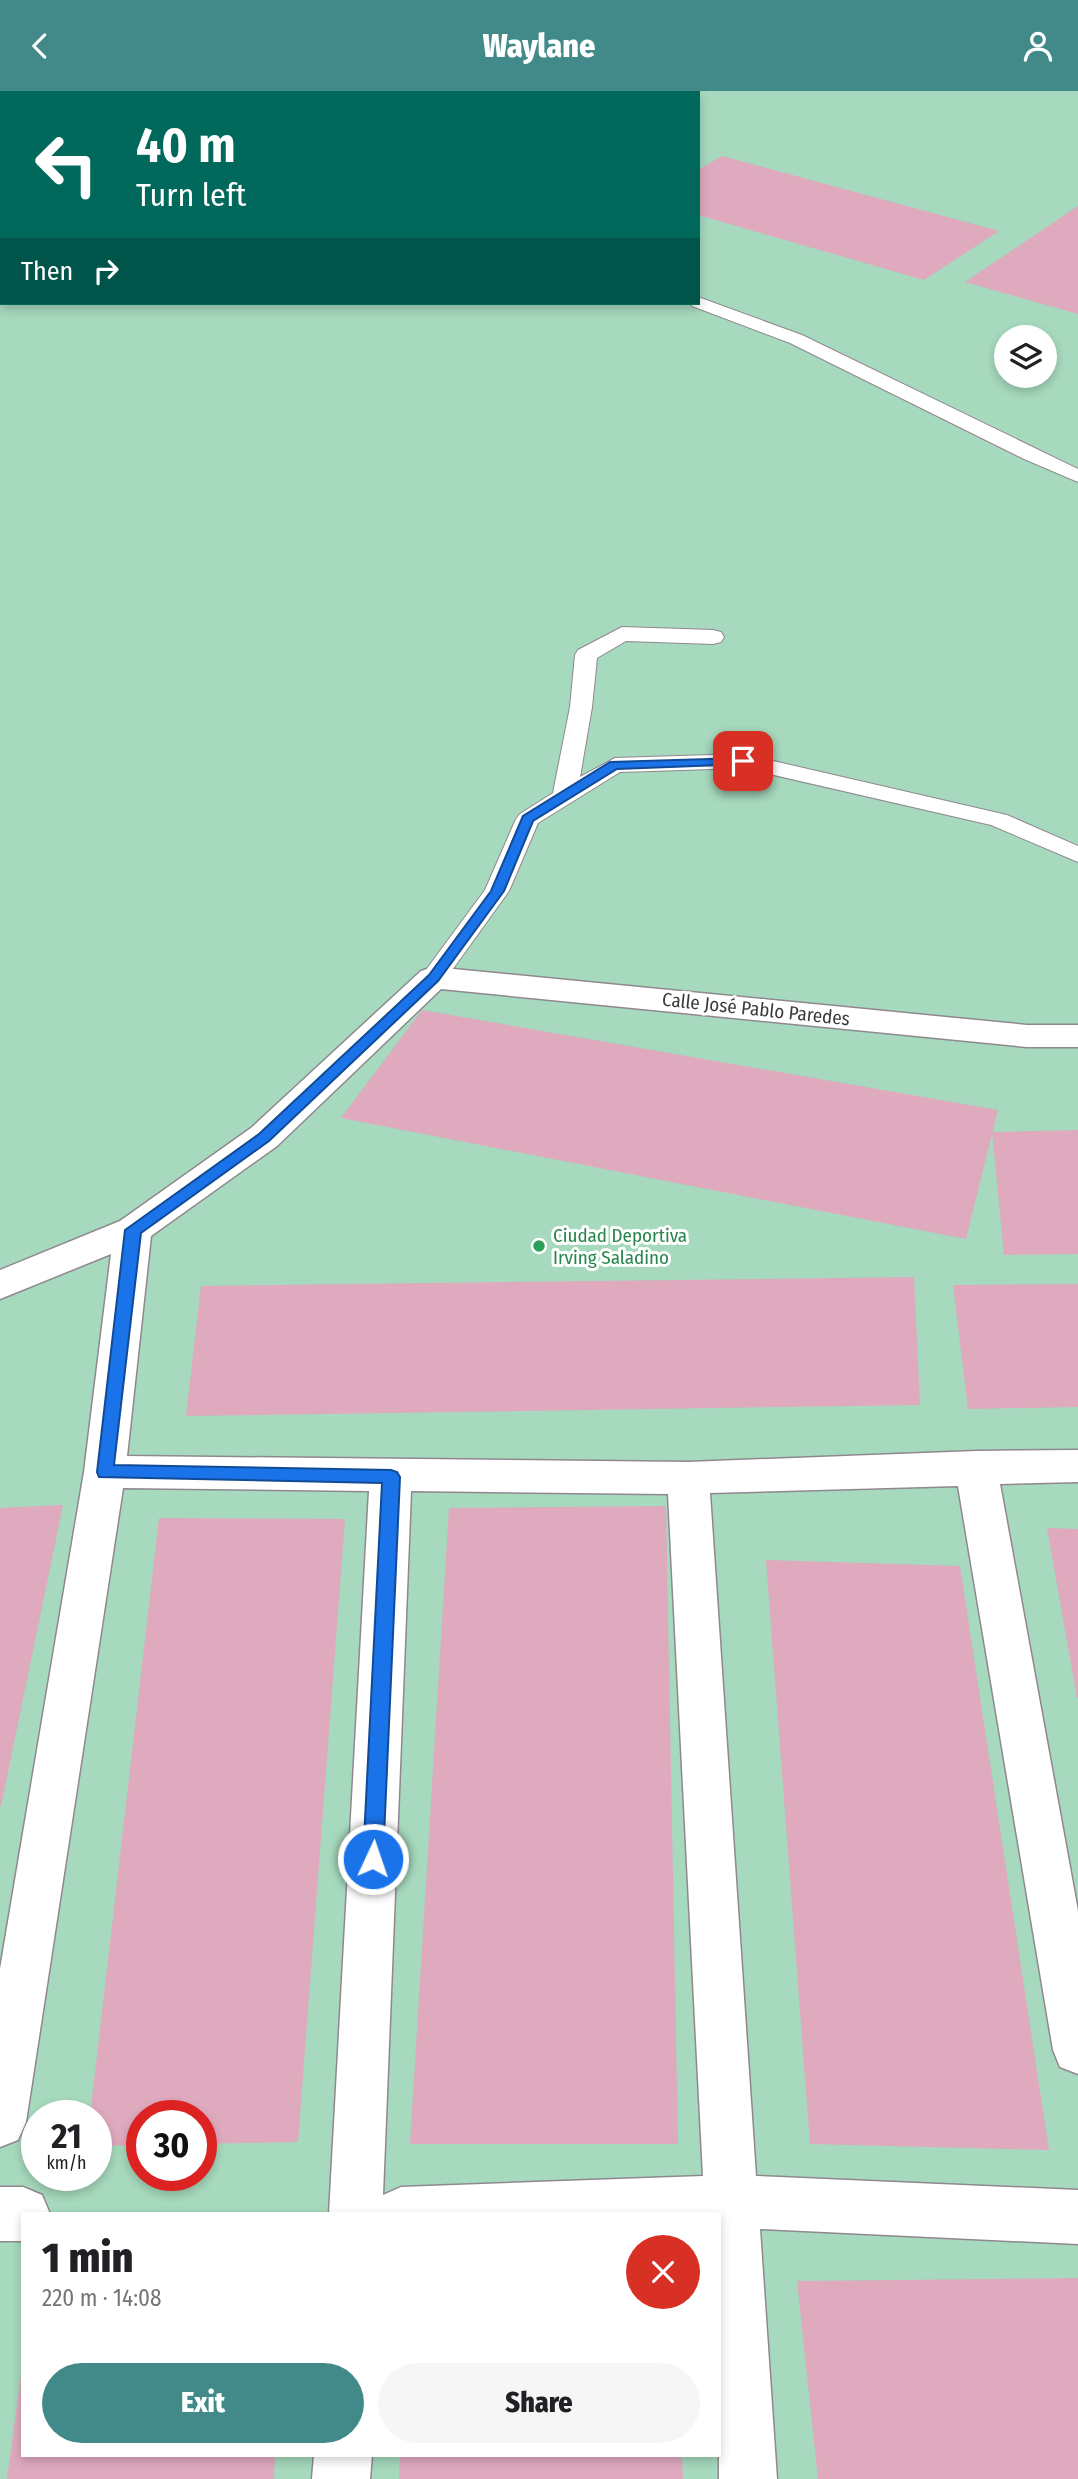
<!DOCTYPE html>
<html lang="en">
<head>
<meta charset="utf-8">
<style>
  :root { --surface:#fff; --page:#f6f6f6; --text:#202124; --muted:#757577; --accent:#428a8a }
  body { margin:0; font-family:"Fira Sans Condensed",sans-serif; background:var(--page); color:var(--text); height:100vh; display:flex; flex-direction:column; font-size:26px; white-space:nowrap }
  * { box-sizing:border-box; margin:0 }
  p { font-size:23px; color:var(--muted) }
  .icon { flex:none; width:38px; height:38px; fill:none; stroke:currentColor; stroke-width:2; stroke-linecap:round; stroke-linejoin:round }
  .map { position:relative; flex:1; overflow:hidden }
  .drawer { position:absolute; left:21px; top:2121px; width:700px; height:245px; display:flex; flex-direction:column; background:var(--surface); border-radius:0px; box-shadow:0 4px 10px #0003 }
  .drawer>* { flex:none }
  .guide { position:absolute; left:0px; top:0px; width:700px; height:214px; box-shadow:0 4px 10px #0003; background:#00695c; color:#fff; overflow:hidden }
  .buttons { position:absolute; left:994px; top:234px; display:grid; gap:14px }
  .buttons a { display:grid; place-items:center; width:63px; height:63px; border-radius:50%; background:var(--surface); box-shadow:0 4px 10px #0003; font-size:35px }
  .speed { position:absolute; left:21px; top:2009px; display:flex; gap:14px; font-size:35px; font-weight:700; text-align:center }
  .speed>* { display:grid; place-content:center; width:91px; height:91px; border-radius:50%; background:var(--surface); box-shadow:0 4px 10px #0003; line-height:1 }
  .speed small { font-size:18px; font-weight:400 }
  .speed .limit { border:10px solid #d22; background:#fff; color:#111 }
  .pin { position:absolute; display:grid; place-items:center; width:60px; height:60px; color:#fff; margin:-30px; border-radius:14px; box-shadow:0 4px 10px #0006 }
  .me { position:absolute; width:77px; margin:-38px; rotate:3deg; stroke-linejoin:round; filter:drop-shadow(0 0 5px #0008) }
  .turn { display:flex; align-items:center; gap:24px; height:147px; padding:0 21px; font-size:32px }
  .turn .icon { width:91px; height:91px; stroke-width:2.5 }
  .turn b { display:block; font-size:49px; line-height:60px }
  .then { display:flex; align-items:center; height:66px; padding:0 21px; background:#0003; gap:14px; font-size:26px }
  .round { display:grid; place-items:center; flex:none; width:74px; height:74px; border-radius:37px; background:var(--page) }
  .head { display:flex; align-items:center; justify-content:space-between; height:119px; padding:0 21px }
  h1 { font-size:42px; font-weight:800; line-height:52px }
  .action { display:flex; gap:14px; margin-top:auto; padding:14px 21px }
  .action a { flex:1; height:80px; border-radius:42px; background:var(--accent); color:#fff; font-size:28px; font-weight:800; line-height:80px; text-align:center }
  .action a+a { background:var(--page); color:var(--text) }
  header { display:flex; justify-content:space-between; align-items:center; height:91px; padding:0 21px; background:var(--accent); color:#fff; font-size:32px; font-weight:800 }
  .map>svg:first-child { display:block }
</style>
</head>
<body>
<header><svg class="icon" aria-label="back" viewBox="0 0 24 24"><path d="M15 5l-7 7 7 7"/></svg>Waylane<svg class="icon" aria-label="person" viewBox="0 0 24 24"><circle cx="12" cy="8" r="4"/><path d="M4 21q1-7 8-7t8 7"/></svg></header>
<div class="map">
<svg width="1078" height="2388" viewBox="0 0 1078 2388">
  <rect width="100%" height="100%" fill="#efe7f0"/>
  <!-- green -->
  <path fill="#a6d9bd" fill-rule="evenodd" d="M0 0H1078V2388H0ZM2 2H698V212H2ZM1006 247H1045V285H1006ZM37 2025H96V2084H37ZM142 2025H201V2084H142ZM23 2123H719V2364H23Z"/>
  <!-- building -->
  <g fill="#dfa9be">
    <polygon points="722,65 999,140 924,189 698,124 698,79"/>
    <polygon points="1078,115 1078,223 965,191"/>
    <polygon points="422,919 998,1019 966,1148 341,1027"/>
    <polygon points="1078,1039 1078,1163 1004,1164 992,1041"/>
    <polygon points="914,1186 920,1314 186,1325 201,1195"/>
    <polygon points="1078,1193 1078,1316 968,1318 953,1194"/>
    <polygon points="63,1414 1,1715 0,1715 0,1417"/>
    <polygon points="666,1415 678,2053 410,2053 449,1417"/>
    <polygon points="159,1427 345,1428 298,2051 201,2053 201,2025 142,2025 142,2054 96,2055 96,2025 90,2025"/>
    <polygon points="1047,1437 1078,1438 1078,1607 1077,1607"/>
    <polygon points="766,1469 960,1475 1049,2059 810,2053"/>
    <polygon points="1078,2187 1078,2388 818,2388 797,2190"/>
    <polygon points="21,2284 23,2364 275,2364 274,2388 7,2388"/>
    <polygon points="400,2364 682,2364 683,2388 399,2388"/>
  </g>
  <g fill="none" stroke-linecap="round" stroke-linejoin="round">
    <!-- service casing -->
    <g stroke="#8f888f" stroke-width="2">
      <g id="service">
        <polygon points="0,13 2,14 2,23 0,23"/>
        <polygon points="698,206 802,244 1078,378 1078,391 1024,368 790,252 692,215 690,212 698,212"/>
        <polygon points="622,536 713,539 721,541 724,546 721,551 713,553 626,550 597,567 592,616 580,686 615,667 743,663 1007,724 1078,755 1078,771 991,734 743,677 620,681 538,732 509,800 442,893 433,895 424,893 420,887 485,799 516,728 520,723 553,702 570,616 575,564 578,559"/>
      </g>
    </g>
    <!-- minor casing -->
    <g stroke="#8f888f" stroke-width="3">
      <g id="minor">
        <path d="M433 876 1027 934H1078V956H1027L441 898 277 1055 151 1145 127 1365 688 1371 976 1360 1078 1359V1391L1000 1393 1078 1820V1983L1060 1976 1053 1959 958 1395 710 1402 756 2085 1078 2099V2153L760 2138 777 2388H719V2123H329L369 1400 123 1397 26 2031 18 2049 0 2056V1878L84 1381 111 1163 0 1208V1179L120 1130 251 1037 421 880ZM411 1400 668 1403 703 2085 401 2096 383 2104Z"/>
        <polygon points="0,2096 23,2096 42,2104 50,2123 23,2123 23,2150 0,2150"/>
        <polygon points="314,2364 372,2364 370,2388 312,2388"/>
      </g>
    </g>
    <!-- service -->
    <use href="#service" fill="#fff" fill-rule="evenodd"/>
    <!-- minor -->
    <use href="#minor" fill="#fff" fill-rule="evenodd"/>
  </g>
  <!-- route -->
  <polygon fill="#1a73e8" stroke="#114b97" stroke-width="2" points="743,667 747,668 747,673 617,678 533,730 504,800 438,890 269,1050 141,1142 114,1374 391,1379 397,1381 400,1386 383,1768 380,1774 373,1777 366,1774 363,1768 382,1392 99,1386 97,1381 125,1139 259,1043 429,884 491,800 523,725 610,671"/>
  <!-- markers -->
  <circle fill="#2e9e5b" stroke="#fff" stroke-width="2.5" cx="539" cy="1155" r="7"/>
  <g text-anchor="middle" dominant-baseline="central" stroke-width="6" stroke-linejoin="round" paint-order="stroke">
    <!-- street labels -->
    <g font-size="19" fill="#3d3a3d" stroke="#fff">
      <text transform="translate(756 918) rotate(6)">Calle José Pablo Paredes</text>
    </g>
    <!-- leisure labels -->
    <g font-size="19" fill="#27864d" stroke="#fff" text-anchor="start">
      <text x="553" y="1144">Ciudad Deportiva<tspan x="553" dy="22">Irving Saladino</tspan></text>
    </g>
  </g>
</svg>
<div class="buttons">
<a><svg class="icon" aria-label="layers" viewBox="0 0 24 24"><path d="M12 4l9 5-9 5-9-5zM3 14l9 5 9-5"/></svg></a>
</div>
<div class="speed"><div>21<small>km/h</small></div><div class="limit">30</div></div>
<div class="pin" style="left:743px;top:670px;background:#d93025"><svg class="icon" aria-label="arrive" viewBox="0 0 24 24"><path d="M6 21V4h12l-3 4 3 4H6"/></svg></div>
<svg class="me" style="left:373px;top:1768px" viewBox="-20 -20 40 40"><circle r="17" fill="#1a73e8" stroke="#fff" stroke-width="3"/><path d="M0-11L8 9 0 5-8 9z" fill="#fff"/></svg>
<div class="guide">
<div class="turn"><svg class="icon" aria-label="left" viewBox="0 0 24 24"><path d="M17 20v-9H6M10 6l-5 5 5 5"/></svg><div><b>40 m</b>Turn left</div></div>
<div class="then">Then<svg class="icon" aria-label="right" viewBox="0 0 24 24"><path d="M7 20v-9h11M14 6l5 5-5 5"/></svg></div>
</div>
<section class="drawer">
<div class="head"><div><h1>1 min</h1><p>220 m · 14:08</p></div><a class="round" style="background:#d93025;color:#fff"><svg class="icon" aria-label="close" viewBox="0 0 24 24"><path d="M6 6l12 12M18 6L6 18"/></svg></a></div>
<div class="action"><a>Exit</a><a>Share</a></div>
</section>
</div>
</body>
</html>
